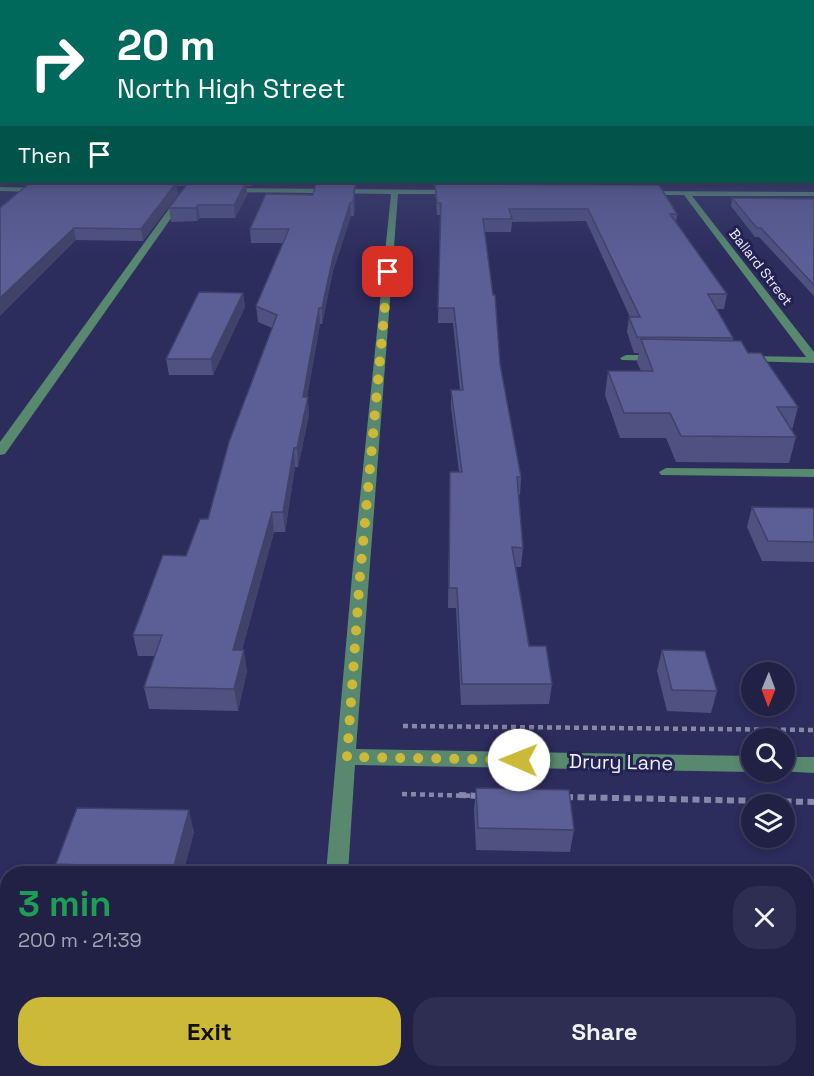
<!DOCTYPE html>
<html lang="en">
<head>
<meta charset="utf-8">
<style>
  :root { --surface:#212146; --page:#2d2e51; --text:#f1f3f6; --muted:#a2a3b3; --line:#3e3e5f; --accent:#ccb938 }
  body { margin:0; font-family:"Space Grotesk",sans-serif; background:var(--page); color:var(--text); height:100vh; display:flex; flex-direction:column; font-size:22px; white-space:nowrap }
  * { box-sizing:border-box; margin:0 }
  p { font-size:20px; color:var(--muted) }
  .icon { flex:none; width:33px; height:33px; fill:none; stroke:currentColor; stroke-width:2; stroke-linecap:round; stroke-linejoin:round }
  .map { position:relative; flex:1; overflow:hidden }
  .panel { position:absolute; left:0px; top:866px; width:814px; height:212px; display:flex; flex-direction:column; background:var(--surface); border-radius:24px 24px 0 0; box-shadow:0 3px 9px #0003,0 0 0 2px var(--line) }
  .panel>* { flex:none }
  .hud { position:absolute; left:0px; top:0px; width:814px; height:183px; box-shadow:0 3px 9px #0003,0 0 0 2px var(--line); background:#00695c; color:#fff; overflow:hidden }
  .needle { width:39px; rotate:181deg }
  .buttons { position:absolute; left:741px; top:662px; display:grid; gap:12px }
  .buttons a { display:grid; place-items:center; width:54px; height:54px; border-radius:50%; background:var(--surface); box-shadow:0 3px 9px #0003,0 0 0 2px var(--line); font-size:30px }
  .pin { position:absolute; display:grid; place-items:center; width:51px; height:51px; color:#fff; margin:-26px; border-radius:12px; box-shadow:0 3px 9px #0006 }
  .me { position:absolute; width:66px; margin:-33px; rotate:271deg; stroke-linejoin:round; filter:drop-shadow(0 0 4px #0008) }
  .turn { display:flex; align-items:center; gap:21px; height:126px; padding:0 18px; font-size:27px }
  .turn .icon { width:78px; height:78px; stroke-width:2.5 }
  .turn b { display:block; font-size:42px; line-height:51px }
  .then { display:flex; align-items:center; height:57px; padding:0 18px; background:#0003; gap:12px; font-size:22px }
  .round { display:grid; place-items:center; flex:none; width:63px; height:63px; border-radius:24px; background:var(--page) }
  .summary { display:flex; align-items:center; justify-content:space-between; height:102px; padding:0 18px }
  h1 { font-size:36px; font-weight:800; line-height:45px; color:#1e9e55 }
  .action { display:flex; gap:12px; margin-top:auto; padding:12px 18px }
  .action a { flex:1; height:69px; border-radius:24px; background:var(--accent); color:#111; font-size:24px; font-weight:800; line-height:69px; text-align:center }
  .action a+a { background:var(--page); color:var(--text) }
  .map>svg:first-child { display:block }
</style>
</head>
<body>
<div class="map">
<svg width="814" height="1076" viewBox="0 0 814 1076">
  <rect width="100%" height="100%" fill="#2c2c5d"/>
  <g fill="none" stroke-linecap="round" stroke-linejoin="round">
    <!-- path-far1 -->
    <g stroke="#8788a8" stroke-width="4.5" stroke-dasharray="5 4" stroke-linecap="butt">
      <polyline points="403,726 814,730"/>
      <polyline points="402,794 480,796"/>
    </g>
    <!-- path -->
    <g stroke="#8788a8" stroke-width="6" stroke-dasharray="7 4.5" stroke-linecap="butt">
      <polyline points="459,795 480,796"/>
      <polyline points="566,797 814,802"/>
    </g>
    <!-- minor -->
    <g fill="#58896f" fill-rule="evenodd">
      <polygon points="0,187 43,188 47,190 43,192 0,191"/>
      <polygon points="226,188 454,190 458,192 454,194 398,194 356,749 752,756 752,771 754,771 752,772 355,765 348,873 326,873 352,576 391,194 223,192"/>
      <polygon points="640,191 814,192 814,196 692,196 814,352 814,363 742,361 740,359 746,356 806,357 684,195 643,195"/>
      <polygon points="179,195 186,197 5,454 0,455 0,442"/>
      <polygon points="626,355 659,355 665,358 659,361 622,360 620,358"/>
      <polygon points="666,468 814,469 814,477 661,475 659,472"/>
      <polygon points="784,757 814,757 814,773 778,771 784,771"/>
      <rect x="306" y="1070" width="26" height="6"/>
    </g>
  </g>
  <!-- wall -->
  <g fill="#4f5281">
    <rect x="0" y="110" width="2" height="68"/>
    <polygon points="43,182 254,182 252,186 246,186 247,195 235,218 200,218 197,221 171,222 169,208 186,186 176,186 178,194 143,241 76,240"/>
    <polygon points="319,182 356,182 356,187 355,187 354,216 351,216 333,271 322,324 320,324 307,397 309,415 298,467 295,467 285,532 274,532 242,650 247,671 238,711 149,709 144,687 155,656 138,656 133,635 186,556 208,519 272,328 258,322 256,306 284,243 251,243 250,229 313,195 319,183"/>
    <polygon points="434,182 653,182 652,185 677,214 676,222 727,294 724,309 717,309 733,338 733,341 748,353 798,407 792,430 796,437 789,463 676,462 666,438 620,438 605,395 608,371 641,371 637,362 639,353 634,353 627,332 629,317 630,317 586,221 512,222 511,232 485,232 500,364 521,477 520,495 518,495 523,548 521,567 516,567 529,646 552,684 549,704 461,705 456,608 448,608 450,472 459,472 451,407 451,390 460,390 453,323 438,323 440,215 437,215 435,187 434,187"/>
    <polygon points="732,198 814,199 814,296 759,237 755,237 731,206"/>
    <polygon points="243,293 245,307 213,375 169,375 166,359"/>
    <polygon points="752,507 814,508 814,562 762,561 747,527"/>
    <polygon points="662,650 717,691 711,713 667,711 657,671"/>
    <polygon points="476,788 574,830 570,852 476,850 474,810"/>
    <polygon points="194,832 183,873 59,873 56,864"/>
  </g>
  <!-- shaded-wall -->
  <g fill="#404269">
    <polygon points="246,182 247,195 235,218 234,205"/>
    <polygon points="176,183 178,194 143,241 141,229"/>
    <polygon points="355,183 355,196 354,216 353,203"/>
    <polygon points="350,203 351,216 333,271 322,324 322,308 333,257"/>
    <polygon points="198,205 200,218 197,221 196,208"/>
    <polygon points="74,228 76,240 0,316 0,298"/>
    <polygon points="243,293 245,307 213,375 211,359"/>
    <polygon points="319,308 320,324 304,415 303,397"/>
    <polygon points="308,397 309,415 298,467 297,448"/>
    <polygon points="294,448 295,467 285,532 283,512"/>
    <polygon points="272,512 274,532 236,671 233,650"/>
    <polygon points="244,650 247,671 238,711 234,689"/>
    <polygon points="189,810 194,832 183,873 172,873"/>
    <polygon points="124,1070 137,1070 135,1076 123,1072"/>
  </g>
  <!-- building -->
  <g fill="#5c5f96" stroke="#404269" stroke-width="1.5">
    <polygon points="1,110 2,167 0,167 0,112 1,112"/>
    <polygon points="31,182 176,183 141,229 74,228 0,298 0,208"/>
    <polygon points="189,182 246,182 234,205 198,205 196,208 169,208"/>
    <polygon points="316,183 355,183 353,203 350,203 333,257 322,308 319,308 303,397 308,397 297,448 294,448 283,512 272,512 233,650 244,650 234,689 144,687 162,635 133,635 163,555 186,556 200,519 208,519 229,442 277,315 256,306 289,229 250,229 266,194 313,195"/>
    <polygon points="435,184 659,185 677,214 670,214 727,294 708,294 733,338 637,337 629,317 640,317 588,209 509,209 512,219 483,219 493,295 495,295 500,364 521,477 517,477 523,548 512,547 529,646 546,646 552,684 462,684 457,588 449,588 450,472 462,472 451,390 463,390 454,308 438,308 441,203 437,203"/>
    <polygon points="732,198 814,199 814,285 761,228 757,228"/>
    <polygon points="199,292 243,293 211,359 166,359"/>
    <polygon points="641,339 741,341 748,353 761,353 798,407 777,407 796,437 681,436 670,413 624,413 608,371 653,371"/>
    <polygon points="752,507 814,508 814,542 768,541"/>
    <polygon points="662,650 705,651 717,691 672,690"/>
    <polygon points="476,788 569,790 574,830 478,828"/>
    <polygon points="77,808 189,810 172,873 79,873 82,865 56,864"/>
    <polygon points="33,1070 124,1070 123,1072 147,1072 146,1076 0,1076 0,1073 32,1073"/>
  </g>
  <!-- sky -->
  <linearGradient id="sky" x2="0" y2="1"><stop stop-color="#181833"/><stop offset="0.42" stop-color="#454b78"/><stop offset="1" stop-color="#454b78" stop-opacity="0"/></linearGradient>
  <rect width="814" height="260" fill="url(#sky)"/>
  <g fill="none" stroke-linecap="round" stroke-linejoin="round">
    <!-- route -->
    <polyline stroke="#ccb938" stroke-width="10" stroke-dasharray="0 18" points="388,272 360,576 347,757 519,760"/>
  </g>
  <g text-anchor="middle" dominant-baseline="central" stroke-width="6" stroke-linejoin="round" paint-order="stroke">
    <!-- far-street labels -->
    <g font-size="14" fill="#edeffc" stroke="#232152">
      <text transform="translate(761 267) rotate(52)">Ballard Street</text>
    </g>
    <!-- near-street labels -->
    <g font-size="20" fill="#edeffc" stroke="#232152">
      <text transform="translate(621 762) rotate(1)">Drury Lane</text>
    </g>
  </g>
</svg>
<div class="buttons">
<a><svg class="needle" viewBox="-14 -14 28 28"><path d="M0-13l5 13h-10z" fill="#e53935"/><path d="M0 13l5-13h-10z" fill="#a2a3b3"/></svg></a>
<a><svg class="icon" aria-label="search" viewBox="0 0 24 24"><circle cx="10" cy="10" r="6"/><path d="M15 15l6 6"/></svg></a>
<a><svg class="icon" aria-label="layers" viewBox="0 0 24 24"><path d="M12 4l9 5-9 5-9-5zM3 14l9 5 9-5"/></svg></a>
</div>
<div class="pin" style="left:388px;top:272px;background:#d93025"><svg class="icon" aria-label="arrive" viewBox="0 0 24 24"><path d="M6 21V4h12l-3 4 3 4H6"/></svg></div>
<svg class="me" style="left:519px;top:760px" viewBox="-20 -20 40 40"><circle r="19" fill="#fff"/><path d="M0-13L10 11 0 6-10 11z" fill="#ccb938"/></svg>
<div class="hud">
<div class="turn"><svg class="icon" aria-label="right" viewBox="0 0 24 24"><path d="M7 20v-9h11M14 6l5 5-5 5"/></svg><div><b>20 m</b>North High Street</div></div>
<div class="then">Then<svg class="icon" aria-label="arrive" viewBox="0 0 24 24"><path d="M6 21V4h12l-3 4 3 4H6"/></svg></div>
</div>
<section class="panel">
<div class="summary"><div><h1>3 min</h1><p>200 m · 21:39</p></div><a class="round"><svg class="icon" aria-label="close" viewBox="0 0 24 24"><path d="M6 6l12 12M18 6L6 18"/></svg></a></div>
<div class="action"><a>Exit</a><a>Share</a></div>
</section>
</div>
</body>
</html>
